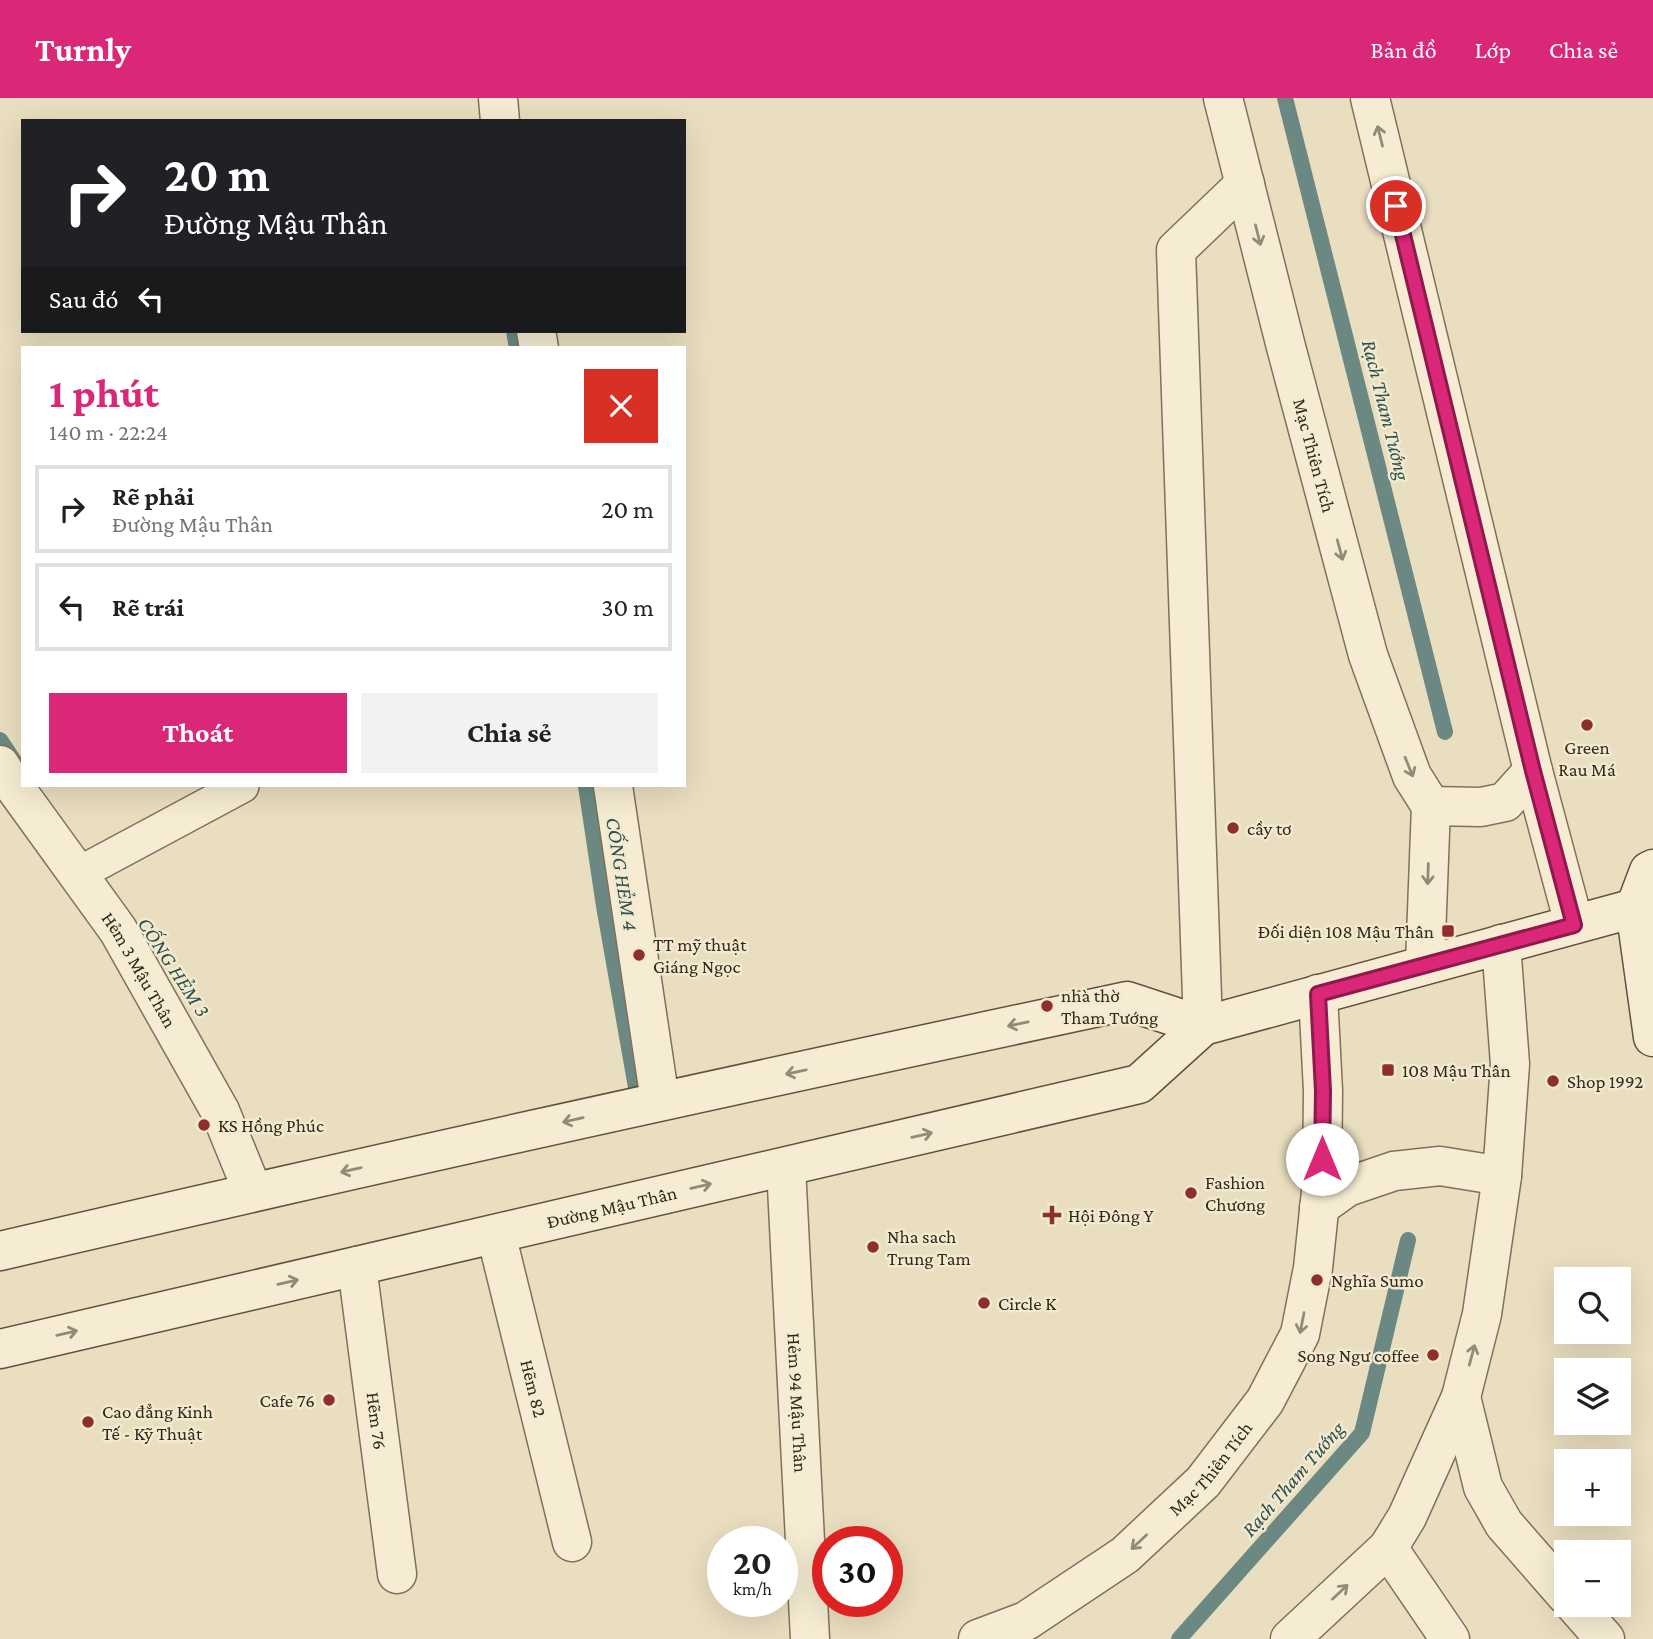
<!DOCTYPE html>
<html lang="vi">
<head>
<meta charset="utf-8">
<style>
  :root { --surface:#fff; --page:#f2f2f2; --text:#202124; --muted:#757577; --line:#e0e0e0; --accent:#db2777 }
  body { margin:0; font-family:"Crimson Pro",serif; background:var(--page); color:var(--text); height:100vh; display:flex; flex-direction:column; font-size:26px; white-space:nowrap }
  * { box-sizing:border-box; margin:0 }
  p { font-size:23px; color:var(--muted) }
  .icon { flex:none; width:38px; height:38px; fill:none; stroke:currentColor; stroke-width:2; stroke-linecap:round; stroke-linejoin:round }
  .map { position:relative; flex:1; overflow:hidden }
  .side { position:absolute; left:21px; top:248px; width:665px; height:441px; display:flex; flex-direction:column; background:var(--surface); border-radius:0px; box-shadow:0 7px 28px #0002 }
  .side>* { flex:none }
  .banner { position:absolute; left:21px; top:21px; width:665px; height:214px; border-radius:0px; box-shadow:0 7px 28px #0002; background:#202124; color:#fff; overflow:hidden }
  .controls { position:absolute; left:1554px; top:1169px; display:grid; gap:14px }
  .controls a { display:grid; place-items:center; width:77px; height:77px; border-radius:0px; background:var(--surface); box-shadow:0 7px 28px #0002; font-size:35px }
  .speed { position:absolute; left:707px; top:1428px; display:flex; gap:14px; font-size:35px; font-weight:700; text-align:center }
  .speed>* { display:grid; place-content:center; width:91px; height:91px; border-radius:50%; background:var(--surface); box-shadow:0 7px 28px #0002; line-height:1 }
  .speed small { font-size:18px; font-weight:400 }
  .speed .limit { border:10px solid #d22; background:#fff; color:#111 }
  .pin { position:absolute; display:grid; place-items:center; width:60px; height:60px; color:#fff; margin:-30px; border:4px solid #fff; border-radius:50%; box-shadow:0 2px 7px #0007 }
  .me { position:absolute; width:77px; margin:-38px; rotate:0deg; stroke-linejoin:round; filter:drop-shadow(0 0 5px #0008) }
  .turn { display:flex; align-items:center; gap:24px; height:147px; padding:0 28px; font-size:32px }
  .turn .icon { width:91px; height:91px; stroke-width:2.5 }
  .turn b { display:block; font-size:49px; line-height:60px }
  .then { display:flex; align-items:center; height:66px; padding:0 28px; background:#0003; gap:14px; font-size:26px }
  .round { display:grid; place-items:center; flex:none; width:74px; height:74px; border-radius:0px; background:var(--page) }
  .headline { display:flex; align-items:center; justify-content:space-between; height:119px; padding:0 28px }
  h1 { font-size:42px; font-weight:700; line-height:52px; color:var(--accent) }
  .button { display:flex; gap:14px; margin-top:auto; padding:14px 28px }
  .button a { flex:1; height:80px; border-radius:0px; background:var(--accent); color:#fff; font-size:28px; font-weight:700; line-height:80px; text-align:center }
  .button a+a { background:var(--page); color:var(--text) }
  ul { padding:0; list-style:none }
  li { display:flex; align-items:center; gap:21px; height:88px; margin:0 14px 10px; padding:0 14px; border:4px solid var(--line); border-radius:0px }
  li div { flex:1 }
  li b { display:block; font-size:26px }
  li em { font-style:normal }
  header { display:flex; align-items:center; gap:42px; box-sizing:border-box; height:98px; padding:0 35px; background:var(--accent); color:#fff }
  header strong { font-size:33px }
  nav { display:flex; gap:38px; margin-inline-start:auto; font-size:24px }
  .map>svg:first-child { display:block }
</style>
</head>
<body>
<header>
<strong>Turnly</strong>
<nav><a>Bản đồ</a><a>Lớp</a><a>Chia sẻ</a></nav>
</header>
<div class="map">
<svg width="1653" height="1541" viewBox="0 0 1653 1541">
  <rect width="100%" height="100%" fill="#eadec0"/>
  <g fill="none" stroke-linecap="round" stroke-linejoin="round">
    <!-- stream -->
    <g stroke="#6b8982" stroke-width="16">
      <polyline points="1285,0 1445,634"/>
      <polyline points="514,233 517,250"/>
      <polyline points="0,642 16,666"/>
      <polyline points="586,688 604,808 637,995"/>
      <polyline points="1179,1541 1362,1335 1408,1142"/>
    </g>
    <!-- lane casing -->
    <g stroke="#82705a" stroke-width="36">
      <polyline id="lane" points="78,776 242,688"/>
    </g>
    <!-- street casing -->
    <g stroke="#82705a" stroke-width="41">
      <g id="street">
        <polyline points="498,0 500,23"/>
        <path id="s1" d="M1223 0 1286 249 1368 557 1412 678 1431 708 1481 709 1505 704 1533 673 1370 0"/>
        <polyline points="536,233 539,250"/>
        <path id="s2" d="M0 667 8 680 118 832 220 1013 253 1094"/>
        <polyline points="1533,673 1574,826"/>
        <polyline points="613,688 660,1003"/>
        <polyline points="1425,866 1431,708"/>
        <polyline points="1203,928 1176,152 1245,86"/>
        <path id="s3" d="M786 1069 810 1541"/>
        <polyline points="1319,1109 1347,1089 1394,1073 1440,1068 1502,1078"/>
        <path id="s4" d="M496 1136 572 1444"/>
        <path id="s5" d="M357 1168 397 1476"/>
        <polyline points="1461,1299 1483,1389 1504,1426 1566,1497"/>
        <polyline points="1388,1450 1450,1541"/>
        <polyline points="1575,1507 1605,1541"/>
        <path id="s6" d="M978 1541 1026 1523 1125 1457 1203 1384 1265 1303 1300 1236 1313 1170 1322 1084 1323 993 1318 896"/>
        <polyline points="1290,1541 1388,1450 1407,1419 1461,1299 1482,1216 1502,1078 1510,966 1501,846"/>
      </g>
    </g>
    <!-- secondary casing -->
    <g stroke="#63513d" stroke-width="41">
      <g id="secondary">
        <polyline points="1653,771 1649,773 1635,810 1653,939"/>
        <path d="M0 1153C375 1065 751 983 1127 903L1203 928"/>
        <path id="s7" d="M0 1251 1139 986 1203 928 1635 810 1653 822"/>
      </g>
    </g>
    <!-- lane -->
    <use href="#lane" stroke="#f6ecd3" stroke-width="33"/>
    <!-- street -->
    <use href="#street" stroke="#f6ecd3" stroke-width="38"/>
    <!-- secondary -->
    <use href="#secondary" stroke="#f6ecd3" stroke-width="38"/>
  </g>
  <!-- one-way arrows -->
  <defs><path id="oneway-shaft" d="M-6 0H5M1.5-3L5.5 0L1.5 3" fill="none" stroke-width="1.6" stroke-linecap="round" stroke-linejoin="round" transform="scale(1.75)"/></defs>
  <g stroke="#948a78">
    <use href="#oneway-shaft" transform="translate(1380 38) rotate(-104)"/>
    <use href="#oneway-shaft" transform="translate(1258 137) rotate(76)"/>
    <use href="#oneway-shaft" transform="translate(1340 452) rotate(75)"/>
    <use href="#oneway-shaft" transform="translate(1409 669) rotate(68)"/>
    <use href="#oneway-shaft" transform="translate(1428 776) rotate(92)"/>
    <use href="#oneway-shaft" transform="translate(1018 926) rotate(168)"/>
    <use href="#oneway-shaft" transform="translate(796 974) rotate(168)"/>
    <use href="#oneway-shaft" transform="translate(573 1022) rotate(167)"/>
    <use href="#oneway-shaft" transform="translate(922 1037) rotate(-13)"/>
    <use href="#oneway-shaft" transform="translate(351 1072) rotate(167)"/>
    <use href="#oneway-shaft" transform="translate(701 1088) rotate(-13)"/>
    <use href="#oneway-shaft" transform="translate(288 1184) rotate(-13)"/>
    <use href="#oneway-shaft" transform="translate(1302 1225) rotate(101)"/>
    <use href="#oneway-shaft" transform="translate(67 1235) rotate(-13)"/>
    <use href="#oneway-shaft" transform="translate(1472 1257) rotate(-75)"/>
    <use href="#oneway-shaft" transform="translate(1139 1444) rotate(137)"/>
    <use href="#oneway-shaft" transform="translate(1340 1494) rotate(-43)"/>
  </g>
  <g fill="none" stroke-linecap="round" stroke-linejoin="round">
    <!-- route casing -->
    <g stroke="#8e194d" stroke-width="18">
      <polyline id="route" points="1322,1061 1323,993 1318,896 1574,827 1533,673 1396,108"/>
    </g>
    <!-- route -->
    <use href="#route" stroke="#db2777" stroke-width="12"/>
  </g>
  <!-- markers -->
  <g fill="#8c2f2e" stroke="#f2e9cf" stroke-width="2.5">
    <circle cx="1587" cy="627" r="7"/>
    <circle cx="1233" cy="730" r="7"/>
    <rect x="1441" y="826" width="14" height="14" rx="3.5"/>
    <circle cx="639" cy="857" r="7"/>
    <circle cx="1047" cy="908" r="7"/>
    <rect x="1381" y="965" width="14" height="14" rx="3.5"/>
    <circle cx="1553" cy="983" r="7"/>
    <circle cx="204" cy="1027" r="7"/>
    <circle cx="1191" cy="1095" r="7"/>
    <path d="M1048.5 1106.5h7v7h7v7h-7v7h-7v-7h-7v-7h7z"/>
    <circle cx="873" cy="1149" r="7"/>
    <circle cx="1317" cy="1182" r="7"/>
    <circle cx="984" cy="1205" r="7"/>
    <circle cx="1433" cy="1257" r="7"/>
    <circle cx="329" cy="1302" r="7"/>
    <circle cx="88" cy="1324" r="7"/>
  </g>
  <g text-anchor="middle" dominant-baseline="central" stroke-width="5" stroke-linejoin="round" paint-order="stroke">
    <!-- street labels -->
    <g font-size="19" fill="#32281d" stroke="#f2e9cf">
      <text stroke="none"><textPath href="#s1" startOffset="369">Mạc Thiên Tích</textPath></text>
      <text stroke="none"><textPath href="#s2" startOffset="248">Hẻm 3 Mậu Thân</textPath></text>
      <text stroke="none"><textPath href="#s7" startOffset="628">Đường Mậu Thân</textPath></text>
      <text stroke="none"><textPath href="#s4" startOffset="159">Hẽm 82</textPath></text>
      <text stroke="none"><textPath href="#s3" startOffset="236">Hẻm 94 Mậu Thân</textPath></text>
      <text stroke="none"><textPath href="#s5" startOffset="156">Hẽm 76</textPath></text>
      <text stroke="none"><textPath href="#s6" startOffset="292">Mạc Thiên Tích</textPath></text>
    </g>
    <!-- poi labels -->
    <g font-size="19" fill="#32281d" stroke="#f2e9cf" text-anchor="start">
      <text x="1587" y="649" text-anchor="middle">Green<tspan x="1587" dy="22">Rau Má</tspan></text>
      <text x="1247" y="730">cầy tơ</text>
      <text x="1434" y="833" text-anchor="end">Đối diện 108 Mậu Thân</text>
      <text x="653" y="846">TT mỹ thuật<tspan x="653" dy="22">Giáng Ngọc</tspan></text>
      <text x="1061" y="897">nhà thờ<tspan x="1061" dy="22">Tham Tướng</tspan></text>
      <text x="1402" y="972">108 Mậu Thân</text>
      <text x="1567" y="983">Shop 1992</text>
      <text x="218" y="1027">KS Hồng Phúc</text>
      <text x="1205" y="1084">Fashion<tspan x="1205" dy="22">Chương</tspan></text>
      <text x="1068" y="1117">Hội Đông Y</text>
      <text x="887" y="1138">Nha sach<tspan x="887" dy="22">Trung Tam</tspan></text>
      <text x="1331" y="1182">Nghĩa Sumo</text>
      <text x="998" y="1205">Circle K</text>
      <text x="1419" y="1257" text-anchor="end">Song Ngư coffee</text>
      <text x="315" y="1302" text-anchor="end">Cafe 76</text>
      <text x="102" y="1313">Cao đẳng Kinh<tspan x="102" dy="22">Tế - Kỹ Thuật</tspan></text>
    </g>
    <!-- water labels -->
    <g font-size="21" font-style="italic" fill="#2d514f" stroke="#f2e9cf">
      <text transform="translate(1386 312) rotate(76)">Rạch Tham Tướng</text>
      <text transform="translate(622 776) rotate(81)">CỐNG HẺM 4</text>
      <text transform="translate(174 869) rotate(57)">CỐNG HẺM 3</text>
      <text transform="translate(1293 1381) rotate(-49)">Rạch Tham Tướng</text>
    </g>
  </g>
</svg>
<div class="controls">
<a><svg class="icon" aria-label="search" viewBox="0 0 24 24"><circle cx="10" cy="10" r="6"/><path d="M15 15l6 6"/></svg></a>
<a><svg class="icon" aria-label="layers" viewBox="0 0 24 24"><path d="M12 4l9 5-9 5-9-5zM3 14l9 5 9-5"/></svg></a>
<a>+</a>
<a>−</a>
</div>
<div class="speed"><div>20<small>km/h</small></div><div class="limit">30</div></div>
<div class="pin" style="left:1396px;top:108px;background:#d93025"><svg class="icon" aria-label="arrive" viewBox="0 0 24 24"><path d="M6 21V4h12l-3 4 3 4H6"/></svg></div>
<svg class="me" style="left:1322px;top:1061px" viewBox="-20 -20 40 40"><circle r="19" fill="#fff"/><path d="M0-13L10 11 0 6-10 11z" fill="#db2777"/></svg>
<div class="banner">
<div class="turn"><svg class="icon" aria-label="right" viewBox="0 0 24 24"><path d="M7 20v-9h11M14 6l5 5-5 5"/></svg><div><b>20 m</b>Đường Mậu Thân</div></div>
<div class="then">Sau đó<svg class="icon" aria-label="left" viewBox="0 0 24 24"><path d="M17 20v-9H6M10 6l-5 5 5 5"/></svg></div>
</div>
<section class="side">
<div class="headline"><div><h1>1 phút</h1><p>140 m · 22:24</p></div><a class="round" style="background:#d93025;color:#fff"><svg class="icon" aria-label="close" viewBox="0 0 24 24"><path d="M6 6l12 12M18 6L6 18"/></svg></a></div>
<ul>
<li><svg class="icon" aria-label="right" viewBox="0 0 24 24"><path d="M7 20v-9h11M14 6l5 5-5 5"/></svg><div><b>Rẽ phải</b><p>Đường Mậu Thân</p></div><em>20 m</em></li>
<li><svg class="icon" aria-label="left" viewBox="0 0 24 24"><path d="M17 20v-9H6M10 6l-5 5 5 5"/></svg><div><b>Rẽ trái</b></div><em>30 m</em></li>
</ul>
<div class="button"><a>Thoát</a><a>Chia sẻ</a></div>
</section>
</div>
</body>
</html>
